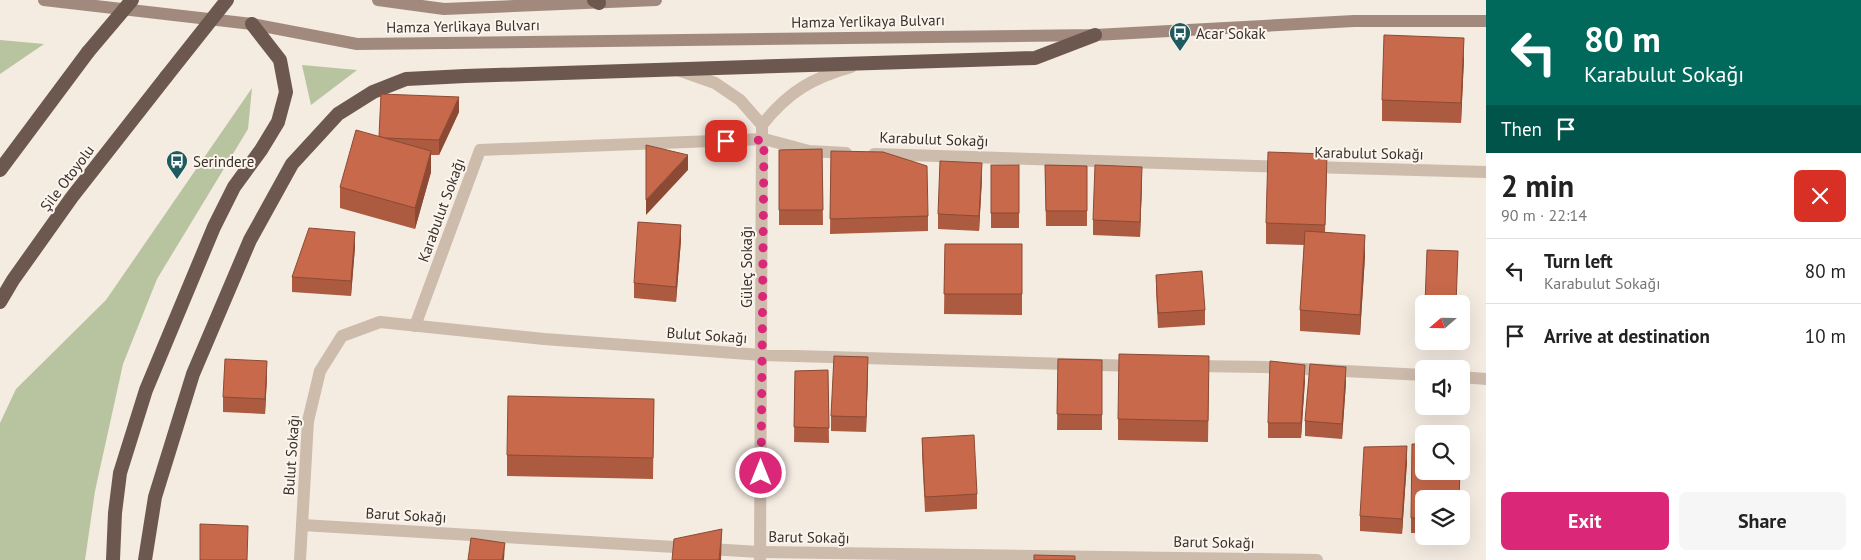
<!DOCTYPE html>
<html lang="en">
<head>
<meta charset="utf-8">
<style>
  :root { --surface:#fff; --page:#f6f6f6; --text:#222; --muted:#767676; --line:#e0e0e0; --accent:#db2777 }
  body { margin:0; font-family:"PT Sans",sans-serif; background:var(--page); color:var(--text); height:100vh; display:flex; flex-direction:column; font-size:19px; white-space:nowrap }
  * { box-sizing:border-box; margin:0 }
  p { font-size:16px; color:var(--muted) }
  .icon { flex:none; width:28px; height:28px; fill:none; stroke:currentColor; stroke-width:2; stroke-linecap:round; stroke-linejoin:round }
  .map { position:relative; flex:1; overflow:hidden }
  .details { display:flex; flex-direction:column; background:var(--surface); width:375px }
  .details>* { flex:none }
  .guide { background:#00695c; color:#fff; overflow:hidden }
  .needle { width:32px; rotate:250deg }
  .tools { position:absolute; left:1415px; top:295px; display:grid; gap:10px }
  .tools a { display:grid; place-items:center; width:55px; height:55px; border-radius:8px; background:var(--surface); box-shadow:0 5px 20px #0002; font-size:25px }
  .pin { position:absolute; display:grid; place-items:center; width:42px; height:42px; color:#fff; margin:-21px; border-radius:10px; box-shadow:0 2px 8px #0006 }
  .me { position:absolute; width:55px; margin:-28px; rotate:0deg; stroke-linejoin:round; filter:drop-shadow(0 0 4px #0008) }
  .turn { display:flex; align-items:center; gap:18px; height:105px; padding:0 15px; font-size:22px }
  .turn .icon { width:65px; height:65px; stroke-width:2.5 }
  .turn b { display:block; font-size:35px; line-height:42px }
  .then { display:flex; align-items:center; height:48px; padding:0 15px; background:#0003; gap:10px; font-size:19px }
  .round { display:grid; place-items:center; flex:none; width:52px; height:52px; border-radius:8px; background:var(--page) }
  .summary { display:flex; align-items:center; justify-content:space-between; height:85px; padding:0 15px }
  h1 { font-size:30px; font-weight:800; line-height:38px }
  .button { display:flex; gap:10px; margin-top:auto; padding:10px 15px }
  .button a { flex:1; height:58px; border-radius:8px; background:var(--accent); color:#fff; font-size:20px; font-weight:800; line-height:58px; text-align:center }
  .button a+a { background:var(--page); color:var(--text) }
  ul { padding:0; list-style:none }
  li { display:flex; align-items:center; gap:15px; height:65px; padding:0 15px; border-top:1px solid var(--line) }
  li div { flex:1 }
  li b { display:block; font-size:19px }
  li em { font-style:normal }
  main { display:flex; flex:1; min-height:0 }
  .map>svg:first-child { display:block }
</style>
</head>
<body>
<main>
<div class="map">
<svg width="1486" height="560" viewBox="0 0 1486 560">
  <rect width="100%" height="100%" fill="#f4ebe1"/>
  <!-- green -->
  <g fill="#b8c4a0">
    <polygon points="0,40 44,44 0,74"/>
    <polygon points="302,65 357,70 311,105"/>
    <polygon points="252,88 248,129 157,279 123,364 95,491 85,560 0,560 0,423 16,389 106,300"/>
  </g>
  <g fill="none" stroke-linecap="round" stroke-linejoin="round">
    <!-- minor -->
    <g stroke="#cdbbac" stroke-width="12">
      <path d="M678 70 715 83 740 100 762 125C788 92 812 78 851 67"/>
      <polyline points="874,154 1284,167"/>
      <polyline points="1311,167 1486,172"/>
      <polyline points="415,326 480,150 764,139 809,151 846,153"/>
      <polyline points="1194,366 1264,367 1424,375"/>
      <polyline points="1461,377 1486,379"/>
      <polyline points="302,525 760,552 1317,560"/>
      <polyline points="300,560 308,421 320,371 342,336 380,322 544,339 762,355 1136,366"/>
      <polyline points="760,560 762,125"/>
    </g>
    <!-- secondary -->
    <g stroke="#a18a7d" stroke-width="12">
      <polyline points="44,0 252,24 357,44 1095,35 1354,21 1486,21"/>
      <polyline points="378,0 444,9 656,0"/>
    </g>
    <!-- trunk -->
    <g stroke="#6c584f" stroke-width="14">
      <polyline points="594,0 599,3"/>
      <polyline points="0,170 88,52"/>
      <polyline points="0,302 13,280 72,197 166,77"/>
      <polyline points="113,560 115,513 120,473 146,390 214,227 234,187 261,150 278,122 286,92 280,60 252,24"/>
      <polyline points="145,560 155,497 193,374 250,240 292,164 338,114 373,92 406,79 465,76 1035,58 1095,35"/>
    </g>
    <!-- trunk-bridge -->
    <g stroke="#6c584f" stroke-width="14">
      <polyline points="88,52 132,0"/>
      <polyline points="166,77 227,0"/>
    </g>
  </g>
  <!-- wall -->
  <g fill="#ac5a40">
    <polygon points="1464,58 1461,123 1382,121 1382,100"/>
    <polygon points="459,112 439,155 431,155 431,172 415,229 340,208 340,187 379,136"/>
    <polygon points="822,149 823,225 779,225 779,150"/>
    <polygon points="831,151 928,216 928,231 830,234"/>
    <rect x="991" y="165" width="28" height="63"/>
    <polygon points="1045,165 1087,166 1087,226 1046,226"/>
    <polygon points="1327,174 1325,232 1365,256 1360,335 1300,331 1300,310 1304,245 1266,244 1266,223"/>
    <polygon points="982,178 979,231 938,229 938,214"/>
    <polygon points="1142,182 1140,237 1093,235 1093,220"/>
    <polygon points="681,240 676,302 634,298 634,283"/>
    <polygon points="945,244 1022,244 1022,315 944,314"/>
    <polygon points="355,247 351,296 292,292 292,277"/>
    <polygon points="1156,275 1205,310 1205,325 1158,328 1156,290"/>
    <polygon points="1058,359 1102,360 1102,430 1057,430"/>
    <polygon points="828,370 829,443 794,442 795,371"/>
    <polygon points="868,372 866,432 831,431 831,416"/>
    <polygon points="267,376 265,414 223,412 223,397"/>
    <polygon points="1209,377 1208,442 1118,440 1118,419"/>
    <polygon points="1305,380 1301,438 1268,438 1268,423"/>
    <polygon points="1346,382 1342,439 1305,436 1305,421"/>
    <polygon points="654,399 653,479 507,476 507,455"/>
    <polygon points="922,438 977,494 977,509 925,512 922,453"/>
    <polygon points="1407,461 1402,534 1360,531 1360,516"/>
    <polygon points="1424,499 1424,533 1411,533 1411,518"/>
  </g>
  <!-- shaded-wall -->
  <g fill="#8c4a34">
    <polygon points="1464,38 1464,58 1461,123 1461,103"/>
    <polygon points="459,97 459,112 439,155 439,140"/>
    <polygon points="431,151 431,172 415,229 415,208"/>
    <polygon points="688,155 688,170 646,215 646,200"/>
    <polygon points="982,163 982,178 979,231 979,216"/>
    <polygon points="1142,167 1142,182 1140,237 1140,222"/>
    <polygon points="681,225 681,240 676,302 676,287"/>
    <polygon points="355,232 355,247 351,296 351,281"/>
    <polygon points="1365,235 1365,256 1360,335 1360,315"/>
    <polygon points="868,357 868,372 866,432 866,417"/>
    <polygon points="267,361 267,376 265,414 265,399"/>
    <polygon points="1305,365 1305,380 1301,438 1301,423"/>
    <polygon points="1346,367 1346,382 1342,439 1342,424"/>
    <polygon points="1407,446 1407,461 1402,534 1402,519"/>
    <polygon points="722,529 721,560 719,560"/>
    <polygon points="505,543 504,560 502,560"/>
  </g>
  <!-- building -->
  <g fill="#c8694b" stroke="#8c4a34">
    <polygon points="1384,35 1464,38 1461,103 1382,100"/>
    <polygon points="381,94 459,97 439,140 384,138 379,136"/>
    <polygon points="356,130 431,151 415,208 340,187"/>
    <polygon points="646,145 688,155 646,200"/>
    <polygon points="822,149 823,210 779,210 779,150"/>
    <polygon points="831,151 883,152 927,166 928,216 830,219"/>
    <polygon points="1268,152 1327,154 1325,225 1266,223"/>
    <polygon points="940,161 982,163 979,216 938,214"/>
    <rect x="991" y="165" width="28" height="48"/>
    <polygon points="1045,165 1087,166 1087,211 1046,211"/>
    <polygon points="1095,165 1142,167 1140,222 1093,220"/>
    <polygon points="638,222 681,225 676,287 634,283"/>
    <polygon points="309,228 355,232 351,281 292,277"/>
    <polygon points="1305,231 1365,235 1360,315 1300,310"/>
    <polygon points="945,244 1022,244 1022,294 944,294"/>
    <polygon points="1427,250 1458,251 1456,304 1425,304"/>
    <polygon points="1202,271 1205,310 1158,313 1156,275"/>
    <polygon points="1119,354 1209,356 1208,421 1118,419"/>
    <polygon points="834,356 868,357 866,417 831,416"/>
    <polygon points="225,359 267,361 265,399 223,397"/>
    <polygon points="1058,359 1102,360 1102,415 1057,414"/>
    <polygon points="1270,361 1305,365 1301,423 1268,423"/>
    <polygon points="1310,364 1346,367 1342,424 1305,421"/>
    <polygon points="828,370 829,428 794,427 795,371"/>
    <polygon points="508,396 654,399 653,458 507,455"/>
    <polygon points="974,435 977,494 925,497 922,438"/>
    <polygon points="1412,444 1424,444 1424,471 1460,471 1459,499 1424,499 1424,518 1411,518"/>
    <polygon points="1407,446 1402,519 1360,516 1364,447"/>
    <polygon points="200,524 248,526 247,560 200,560"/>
    <polygon points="722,529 719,560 672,560 674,539"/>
    <polygon points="471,538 505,543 502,560 468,560"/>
    <polygon points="1034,555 1075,556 1075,560 1034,560"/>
  </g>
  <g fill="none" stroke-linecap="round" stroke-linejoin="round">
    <!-- route -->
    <polyline stroke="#db2777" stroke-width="9" stroke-dasharray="0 16.2" points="726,141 764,140 761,473"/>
  </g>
  <!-- icons -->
  <defs>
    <g id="bus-pin" transform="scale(1.125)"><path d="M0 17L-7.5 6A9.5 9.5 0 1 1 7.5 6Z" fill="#1f5a5e" stroke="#fbf5ee"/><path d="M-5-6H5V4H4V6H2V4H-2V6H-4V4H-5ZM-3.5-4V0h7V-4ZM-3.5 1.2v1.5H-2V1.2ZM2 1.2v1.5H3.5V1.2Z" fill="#fff"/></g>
  </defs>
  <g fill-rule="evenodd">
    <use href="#bus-pin" x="1180" y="33"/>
    <use href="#bus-pin" x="177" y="161"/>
  </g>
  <g text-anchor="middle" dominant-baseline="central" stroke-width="4" stroke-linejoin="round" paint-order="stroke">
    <!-- street labels -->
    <g font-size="15" fill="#3b302b" stroke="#fbf5ee">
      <text transform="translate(868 21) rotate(-1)">Hamza Yerlikaya Bulvarı</text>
      <text transform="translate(463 26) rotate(-1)">Hamza Yerlikaya Bulvarı</text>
      <text transform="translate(934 139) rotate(2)">Karabulut Sokağı</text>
      <text transform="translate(1369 153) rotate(1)">Karabulut Sokağı</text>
      <text transform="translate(67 178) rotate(-53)">Şile Otoyolu</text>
      <text transform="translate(441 210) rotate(-70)">Karabulut Sokağı</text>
      <text transform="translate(746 267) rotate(-90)">Güleç Sokağı</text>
      <text transform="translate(707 335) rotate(4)">Bulut Sokağı</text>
      <text transform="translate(291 455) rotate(-86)">Bulut Sokağı</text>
      <text transform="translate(406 515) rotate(3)">Barut Sokağı</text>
      <text transform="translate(809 537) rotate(1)">Barut Sokağı</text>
      <text transform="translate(1214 542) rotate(1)">Barut Sokağı</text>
    </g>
    <!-- poi labels -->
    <g font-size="15" fill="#3b302b" stroke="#fbf5ee" text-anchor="start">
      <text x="1196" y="33">Acar Sokak</text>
      <text x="193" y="161">Serindere</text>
    </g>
  </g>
</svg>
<div class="tools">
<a><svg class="needle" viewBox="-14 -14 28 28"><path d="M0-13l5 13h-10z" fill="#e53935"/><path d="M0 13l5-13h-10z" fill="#767676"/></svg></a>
<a><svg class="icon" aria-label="sound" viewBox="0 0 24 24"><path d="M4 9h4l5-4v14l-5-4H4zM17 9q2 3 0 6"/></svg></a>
<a><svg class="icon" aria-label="search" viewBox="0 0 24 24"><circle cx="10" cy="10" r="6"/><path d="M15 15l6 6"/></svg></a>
<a><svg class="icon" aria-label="layers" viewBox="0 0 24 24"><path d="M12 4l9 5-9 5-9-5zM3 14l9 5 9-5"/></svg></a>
</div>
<div class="pin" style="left:726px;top:141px;background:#d93025"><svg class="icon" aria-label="arrive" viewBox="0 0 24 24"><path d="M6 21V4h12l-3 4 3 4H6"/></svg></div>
<svg class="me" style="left:761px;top:473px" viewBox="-20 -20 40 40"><circle r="17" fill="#db2777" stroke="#fff" stroke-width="3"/><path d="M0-11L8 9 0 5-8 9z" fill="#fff"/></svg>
</div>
<section class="details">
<div class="guide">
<div class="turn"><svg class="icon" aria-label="left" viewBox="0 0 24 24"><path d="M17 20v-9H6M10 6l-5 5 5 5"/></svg><div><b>80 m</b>Karabulut Sokağı</div></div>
<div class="then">Then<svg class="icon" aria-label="arrive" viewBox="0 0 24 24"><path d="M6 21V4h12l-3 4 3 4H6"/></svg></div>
</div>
<div class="summary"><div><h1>2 min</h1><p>90 m · 22:14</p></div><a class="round" style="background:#d93025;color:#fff"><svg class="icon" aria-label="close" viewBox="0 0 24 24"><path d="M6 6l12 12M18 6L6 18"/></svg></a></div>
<ul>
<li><svg class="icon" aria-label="left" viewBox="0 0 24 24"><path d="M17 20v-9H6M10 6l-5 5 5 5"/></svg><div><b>Turn left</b><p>Karabulut Sokağı</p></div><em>80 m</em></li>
<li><svg class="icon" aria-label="arrive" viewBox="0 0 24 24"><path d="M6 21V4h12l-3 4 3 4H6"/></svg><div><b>Arrive at destination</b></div><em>10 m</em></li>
</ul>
<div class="button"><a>Exit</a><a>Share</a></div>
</section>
</main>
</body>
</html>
